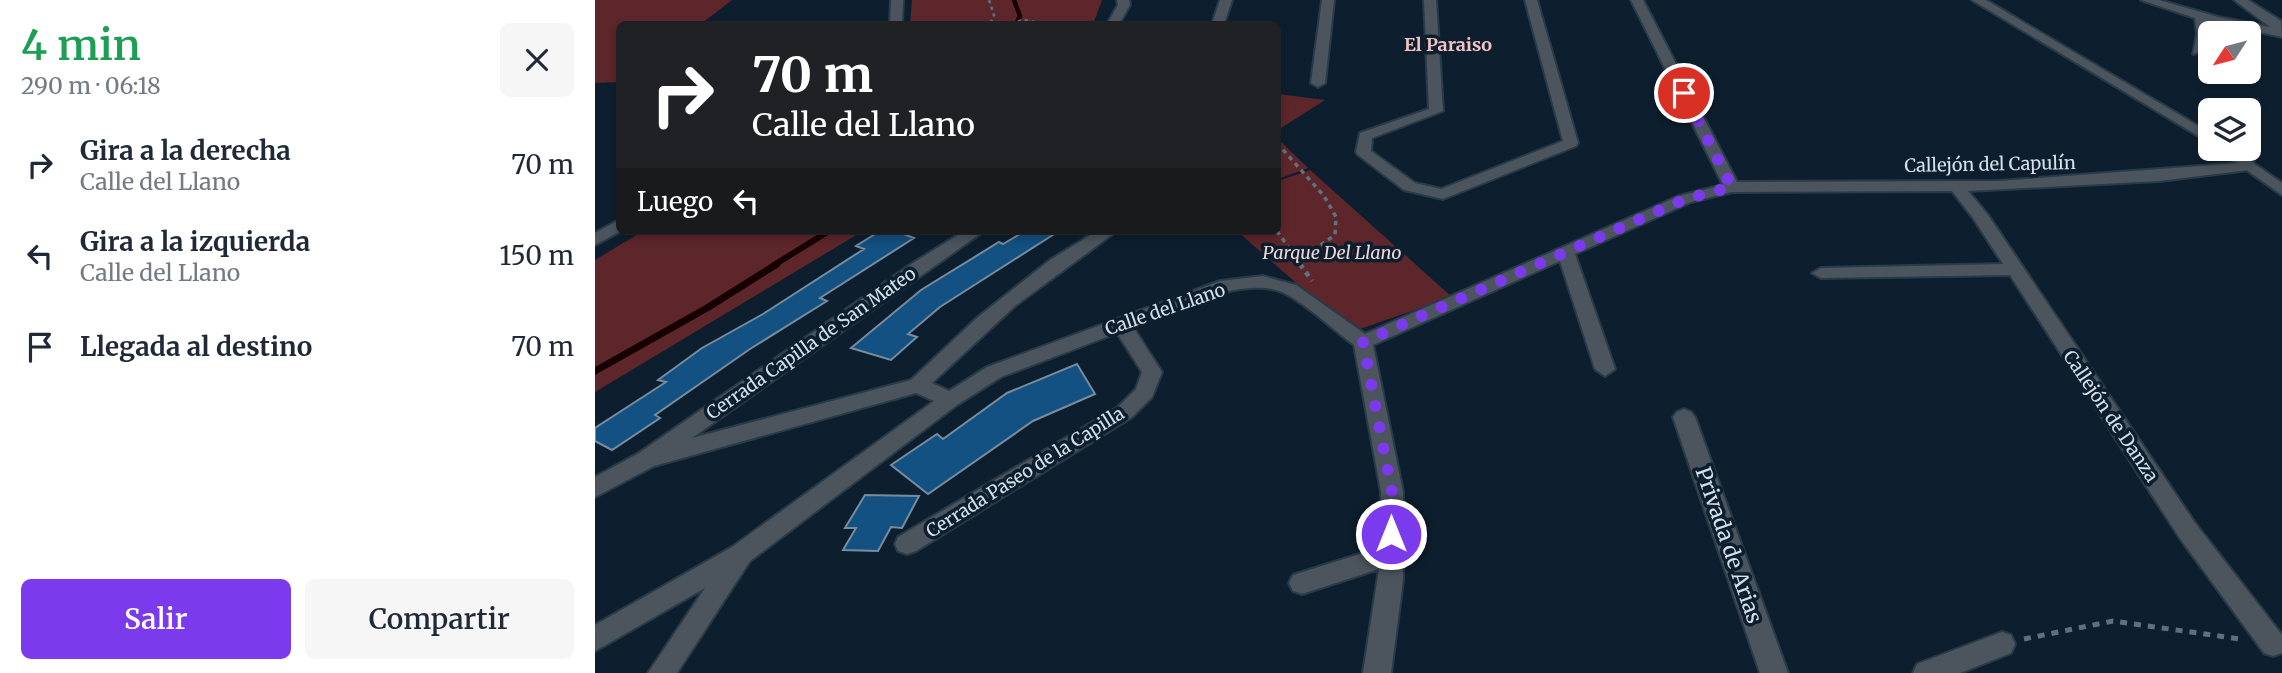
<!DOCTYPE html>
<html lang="es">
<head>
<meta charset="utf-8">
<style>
  :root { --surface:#fff; --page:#f6f6f7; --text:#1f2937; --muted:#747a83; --accent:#7c3aed }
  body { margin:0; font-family:Merriweather,serif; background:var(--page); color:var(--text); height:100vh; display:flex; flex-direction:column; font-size:26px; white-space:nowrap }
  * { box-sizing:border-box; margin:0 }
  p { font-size:23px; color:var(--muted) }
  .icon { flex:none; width:38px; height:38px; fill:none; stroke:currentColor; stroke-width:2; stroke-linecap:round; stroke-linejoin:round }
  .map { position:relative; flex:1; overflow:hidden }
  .drawer { display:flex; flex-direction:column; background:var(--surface); width:595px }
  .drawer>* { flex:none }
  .hud { position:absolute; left:21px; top:21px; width:665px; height:214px; border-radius:10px; box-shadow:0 4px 10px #0003; background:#202124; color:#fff; overflow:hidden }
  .needle { width:46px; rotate:234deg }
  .fabs { position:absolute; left:1603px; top:21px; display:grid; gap:14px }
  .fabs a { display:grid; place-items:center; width:63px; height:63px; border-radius:10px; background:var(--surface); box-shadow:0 4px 10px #0003; font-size:35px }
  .pin { position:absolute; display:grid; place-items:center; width:60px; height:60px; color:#fff; margin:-30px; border:4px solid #fff; border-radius:50%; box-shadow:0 2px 7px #0007 }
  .me { position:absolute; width:77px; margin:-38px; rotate:0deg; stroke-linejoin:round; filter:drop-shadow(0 0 5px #0008) }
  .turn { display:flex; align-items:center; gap:24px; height:147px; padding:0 21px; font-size:32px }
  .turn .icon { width:91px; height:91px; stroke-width:2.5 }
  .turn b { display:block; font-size:49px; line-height:60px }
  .then { display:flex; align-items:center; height:66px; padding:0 21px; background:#0003; gap:14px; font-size:26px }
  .round { display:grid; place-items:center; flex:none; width:74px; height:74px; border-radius:10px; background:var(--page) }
  .headline { display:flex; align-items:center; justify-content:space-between; height:119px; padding:0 21px }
  h1 { font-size:42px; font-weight:600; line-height:52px; color:#1e9e55 }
  .primary-button { display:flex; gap:14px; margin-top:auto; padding:14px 21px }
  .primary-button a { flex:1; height:80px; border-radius:10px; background:var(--accent); color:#fff; font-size:28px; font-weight:600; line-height:80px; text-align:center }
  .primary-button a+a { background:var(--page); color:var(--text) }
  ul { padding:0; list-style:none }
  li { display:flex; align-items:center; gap:21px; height:91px; padding:0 21px }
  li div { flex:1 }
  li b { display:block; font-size:26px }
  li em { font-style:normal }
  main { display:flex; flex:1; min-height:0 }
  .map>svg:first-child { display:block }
</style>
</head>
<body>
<main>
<section class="drawer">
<div class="headline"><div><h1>4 min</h1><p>290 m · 06:18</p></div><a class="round"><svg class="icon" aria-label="close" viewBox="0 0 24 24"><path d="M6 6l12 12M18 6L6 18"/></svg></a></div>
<ul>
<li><svg class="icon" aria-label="right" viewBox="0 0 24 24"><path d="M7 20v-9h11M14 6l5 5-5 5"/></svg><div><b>Gira a la derecha</b><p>Calle del Llano</p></div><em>70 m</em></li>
<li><svg class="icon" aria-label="left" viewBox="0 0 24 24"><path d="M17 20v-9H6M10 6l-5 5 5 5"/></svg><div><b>Gira a la izquierda</b><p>Calle del Llano</p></div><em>150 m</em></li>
<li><svg class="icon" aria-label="arrive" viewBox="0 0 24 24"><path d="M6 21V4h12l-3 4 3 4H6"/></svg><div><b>Llegada al destino</b></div><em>70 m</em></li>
</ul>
<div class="primary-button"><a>Salir</a><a>Compartir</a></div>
</section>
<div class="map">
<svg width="1687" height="673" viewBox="0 0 1687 673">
  <rect width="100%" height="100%" fill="#0d1f2e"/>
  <!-- green -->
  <g fill="#5d262b">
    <polygon points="0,0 137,0 106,24 24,24 24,82 0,83"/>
    <polygon points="317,0 507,0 499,22 315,24"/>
    <polygon points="683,94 730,100 683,130"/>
    <polygon points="683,139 713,168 683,179"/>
    <polygon points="715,170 857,297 762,330 708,289 642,231 682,231 683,181"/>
    <polygon points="48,231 268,231 0,392 0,260"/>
  </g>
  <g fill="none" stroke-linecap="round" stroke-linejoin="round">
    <!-- stream-far2 -->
    <polyline stroke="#170002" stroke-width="4.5" points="419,0 425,16 421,24"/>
    <!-- stream-far1 -->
    <polyline stroke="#170002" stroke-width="6" points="179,265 234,231"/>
    <!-- stream -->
    <polyline stroke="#170002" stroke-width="7" points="0,371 112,308 182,264"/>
  </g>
  <!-- building -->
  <g fill="#125181" stroke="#778c9f" stroke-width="2">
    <polygon points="285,231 301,231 319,238 225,298 232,301 155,349 60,415 65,418 17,450 0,441 0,428 71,382 63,380 107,348 168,314 269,249 261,246"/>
    <polygon points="430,231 464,231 345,307 313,334 322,337 296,360 256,348 326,290 404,242 408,244"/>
    <polygon points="482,364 500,394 438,421 333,494 296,465 342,434 348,439 412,393"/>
    <polygon points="270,495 324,496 307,528 296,527 283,551 248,550 261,528 250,528"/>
  </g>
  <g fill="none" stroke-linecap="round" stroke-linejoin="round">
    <!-- minor casing -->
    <g stroke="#293a48" stroke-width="4">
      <g id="minor">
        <polygon points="296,0 308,0 307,24 295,24"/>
        <polygon points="522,0 534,0 535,5 524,24 512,24 523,5"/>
        <polygon points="625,0 637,0 629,24 617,24"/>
        <polygon points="727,0 739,0 730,83 723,87 716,83"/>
        <polygon points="829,0 841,0 848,111 777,138 776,151 820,183 846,189 968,141 930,0 942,0 983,143 981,146 848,199 809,190 763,155 761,152 765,133 834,109"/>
        <path d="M1036 0H1048L1142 182 1404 181 1659 162V168L1654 170 1564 181 1373 191 1393 215 1600 523 1687 635V653L1678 656 1669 653 1584 537 1415 275 1226 278 1217 273 1226 268 1408 264 1378 218 1357 191 1137 192 1096 202 980 254 1020 369 1010 376 1000 369 965 261 778 345 808 492V580L796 673H768L784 569 707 594 698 591 694 583 698 575 784 548 786 492 759 345C737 329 713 305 689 293 648 274 576 312 538 327L567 372 557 397 537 417 321 551 312 554 303 551 300 544 303 537 523 407 541 389 547 372 522 333 406 377 362 405 155 561 82 673H53L110 588 0 651V625L137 547 339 401 321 393 59 466 0 497V477L44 453 318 263 369 231H389L97 438 316 380 383 317 455 260 502 231H522L420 306 337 383 354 391 392 367 625 281 668 276 701 285 770 334 1084 196 1128 185Z"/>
        <polygon points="1546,0 1564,0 1623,17 1675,27 1639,0 1653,0 1686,21 1687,37 1613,21 1614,34 1608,51 1598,54 1602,34 1600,18"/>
        <polygon points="24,220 26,231 0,245 0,233"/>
        <polygon points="1089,409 1096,412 1100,417 1193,673 1165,673 1078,417 1082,412"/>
        <polygon points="1407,632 1416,635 1420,644 1416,653 1365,673 1318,673 1322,664"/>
      </g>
    </g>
    <!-- tertiary casing -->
    <g stroke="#293a48" stroke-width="4">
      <g id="tertiary">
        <polygon points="1377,0 1391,0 1615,133 1615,143"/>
        <polygon points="1622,149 1638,149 1687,183 1687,195"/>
      </g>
    </g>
    <!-- path-far3 -->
    <g stroke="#61707e" stroke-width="2.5" stroke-dasharray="3.5 3.5" stroke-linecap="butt">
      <polyline points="394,0 399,15 395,24"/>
      <polyline points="409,24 429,20 452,24"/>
    </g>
    <!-- path-far2 -->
    <g stroke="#61707e" stroke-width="3.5" stroke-dasharray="4.5 4.5" stroke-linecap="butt">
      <polyline points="682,143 729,196 741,217 740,235 704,260"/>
      <polyline points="682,231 706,265"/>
    </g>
    <!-- path-far1 -->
    <polyline stroke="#61707e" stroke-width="4.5" stroke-dasharray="5 5" stroke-linecap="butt" points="705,264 717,281"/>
    <!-- path -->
    <polyline stroke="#61707e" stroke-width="5" stroke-dasharray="7 7" stroke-linecap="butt" points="1429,639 1518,621 1645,639"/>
    <!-- minor -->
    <use href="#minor" fill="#4c555d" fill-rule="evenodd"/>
    <!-- tertiary -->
    <use href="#tertiary" fill="#4c555d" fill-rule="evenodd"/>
  </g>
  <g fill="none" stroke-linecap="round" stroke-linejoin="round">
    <!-- route -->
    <polyline stroke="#7c3aed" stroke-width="12" stroke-dasharray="0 21.6" points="796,534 797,492 768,342 1090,199 1137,187 1089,93"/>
  </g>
  <g text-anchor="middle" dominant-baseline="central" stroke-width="7" stroke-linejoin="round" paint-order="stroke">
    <!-- far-quarter labels -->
    <g font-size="18" font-weight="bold" fill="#f5c1c2" stroke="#0d1f2e">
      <text x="853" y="44">El Paraiso</text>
    </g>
    <!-- street labels -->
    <g font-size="18" fill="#d5e0eb" stroke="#0d1f2e">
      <text transform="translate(1395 164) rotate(-1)">Callejón del Capulín</text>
      <text transform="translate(570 309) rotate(-19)">Calle del Llano</text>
      <text transform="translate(216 343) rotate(-35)">Cerrada Capilla de San Mateo</text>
      <text transform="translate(1516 416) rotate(56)">Callejón de Danza</text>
      <text transform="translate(430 472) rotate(-32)">Cerrada Paseo de la Capilla</text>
    </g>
    <!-- park labels -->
    <g font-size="18" font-style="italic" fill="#f3d7d8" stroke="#0d1f2e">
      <text x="737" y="252">Parque Del Llano</text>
    </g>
    <!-- near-street labels -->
    <g font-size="21" fill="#d5e0eb" stroke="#0d1f2e">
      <text transform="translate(1134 545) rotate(71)">Privada de Arias</text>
    </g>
  </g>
</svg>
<div class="fabs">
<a><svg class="needle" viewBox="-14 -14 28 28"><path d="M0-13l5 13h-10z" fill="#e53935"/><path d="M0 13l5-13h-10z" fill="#747a83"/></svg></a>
<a><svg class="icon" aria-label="layers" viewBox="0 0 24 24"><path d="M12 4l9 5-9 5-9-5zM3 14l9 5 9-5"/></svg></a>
</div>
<div class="pin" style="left:1089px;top:93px;background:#d93025"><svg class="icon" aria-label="arrive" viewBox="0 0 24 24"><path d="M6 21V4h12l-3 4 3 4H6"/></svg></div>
<svg class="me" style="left:796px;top:534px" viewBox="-20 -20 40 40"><circle r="17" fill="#7c3aed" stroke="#fff" stroke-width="3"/><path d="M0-11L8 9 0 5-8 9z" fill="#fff"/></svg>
<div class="hud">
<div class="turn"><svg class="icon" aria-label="right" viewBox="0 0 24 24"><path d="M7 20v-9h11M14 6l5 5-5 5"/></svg><div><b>70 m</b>Calle del Llano</div></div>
<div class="then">Luego<svg class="icon" aria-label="left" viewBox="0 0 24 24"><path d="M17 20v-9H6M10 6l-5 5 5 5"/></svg></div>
</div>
</div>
</main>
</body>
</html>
